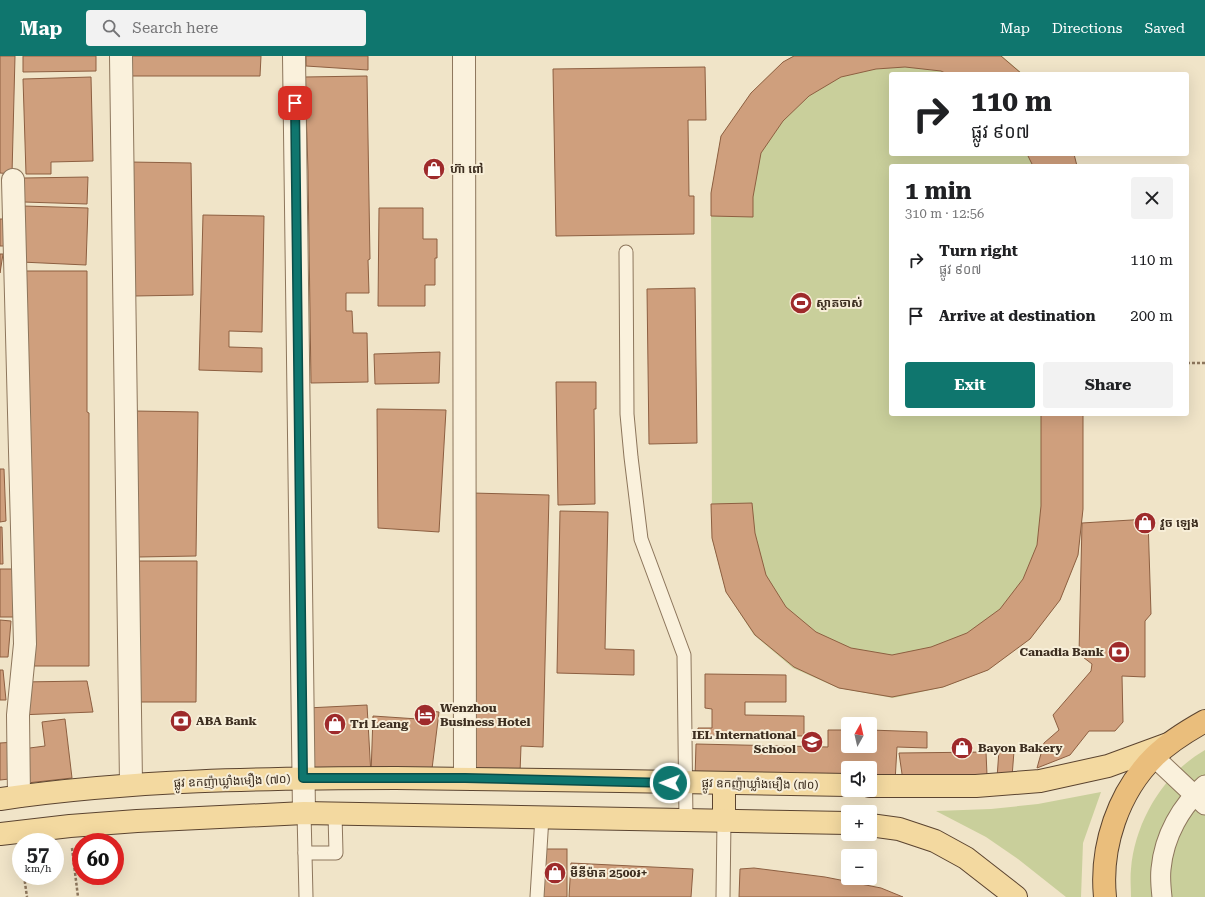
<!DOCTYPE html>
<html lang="en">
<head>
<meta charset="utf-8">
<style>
  :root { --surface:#fff; --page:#f2f2f2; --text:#202124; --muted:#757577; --accent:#0f766e }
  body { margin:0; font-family:"Roboto Serif","Noto Sans Khmer",serif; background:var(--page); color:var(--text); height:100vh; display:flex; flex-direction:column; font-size:15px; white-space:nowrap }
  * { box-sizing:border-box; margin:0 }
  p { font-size:13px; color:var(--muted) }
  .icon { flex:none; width:22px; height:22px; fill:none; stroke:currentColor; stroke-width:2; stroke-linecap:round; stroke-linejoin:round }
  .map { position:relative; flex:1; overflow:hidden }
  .panel { position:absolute; left:889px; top:108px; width:300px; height:252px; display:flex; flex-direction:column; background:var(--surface); border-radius:4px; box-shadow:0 4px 16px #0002 }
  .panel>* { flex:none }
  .hud { position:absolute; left:889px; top:16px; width:300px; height:84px; border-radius:4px; box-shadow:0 4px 16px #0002; background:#fff; color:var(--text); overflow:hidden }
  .needle { width:26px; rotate:8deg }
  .buttons { position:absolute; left:841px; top:661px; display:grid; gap:8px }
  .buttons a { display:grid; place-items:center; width:36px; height:36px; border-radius:4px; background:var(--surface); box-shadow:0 4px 16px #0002; font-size:20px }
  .speed { position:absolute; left:12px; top:777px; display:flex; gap:8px; font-size:20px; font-weight:700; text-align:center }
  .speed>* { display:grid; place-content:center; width:52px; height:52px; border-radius:50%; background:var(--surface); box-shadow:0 4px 16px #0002; line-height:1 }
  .speed small { font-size:10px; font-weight:400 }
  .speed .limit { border:6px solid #d22; background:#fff; color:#111 }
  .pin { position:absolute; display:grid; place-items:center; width:34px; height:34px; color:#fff; margin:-17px; border-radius:8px; box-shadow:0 2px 6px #0006 }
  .me { position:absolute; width:44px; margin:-22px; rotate:271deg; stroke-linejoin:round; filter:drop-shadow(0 0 3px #0008) }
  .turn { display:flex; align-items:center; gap:14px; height:84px; padding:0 16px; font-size:18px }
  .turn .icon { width:52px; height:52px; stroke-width:2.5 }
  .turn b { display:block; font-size:28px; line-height:34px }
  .round { display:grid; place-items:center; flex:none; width:42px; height:42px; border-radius:4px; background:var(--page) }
  .summary { display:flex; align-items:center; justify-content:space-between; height:68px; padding:0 16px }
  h1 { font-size:24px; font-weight:700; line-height:30px }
  .button { display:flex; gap:8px; margin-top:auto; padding:8px 16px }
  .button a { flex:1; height:46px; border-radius:4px; background:var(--accent); color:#fff; font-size:16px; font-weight:700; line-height:46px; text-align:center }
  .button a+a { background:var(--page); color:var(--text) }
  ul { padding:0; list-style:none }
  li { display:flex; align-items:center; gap:12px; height:56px; padding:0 16px }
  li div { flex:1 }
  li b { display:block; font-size:15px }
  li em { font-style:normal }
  header { display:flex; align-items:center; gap:24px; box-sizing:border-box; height:56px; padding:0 20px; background:var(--accent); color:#fff }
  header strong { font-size:19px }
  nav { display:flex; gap:22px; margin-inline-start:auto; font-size:14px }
  .search { width:280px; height:36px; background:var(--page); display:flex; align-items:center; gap:10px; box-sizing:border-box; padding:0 14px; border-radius:4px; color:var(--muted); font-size:15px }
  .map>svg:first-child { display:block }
</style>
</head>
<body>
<header>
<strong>Map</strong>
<div class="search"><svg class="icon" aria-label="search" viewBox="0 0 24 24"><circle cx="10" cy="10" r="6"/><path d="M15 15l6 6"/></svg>Search here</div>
<nav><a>Map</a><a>Directions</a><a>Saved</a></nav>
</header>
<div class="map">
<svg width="1205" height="841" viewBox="0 0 1205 841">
  <rect width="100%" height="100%" fill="#f0e4c8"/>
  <!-- green -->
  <g fill="#c9cf9b">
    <polygon points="793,0 1002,0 1023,18 891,18 891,98 1074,98 1077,110 891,110 891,358 1083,358 1083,453 1078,499 1060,544 1030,583 988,614 944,631 893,642 838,632 793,612 754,579 726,536 712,483 711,137 721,80 751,37 783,6"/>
    <path d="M1205 694V841H1131C1131 832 1130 822 1131 813 1135 766 1163 718 1205 694Z"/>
    <polygon points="1101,736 1083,787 1081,841 1066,841 1018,803 986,781 936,755 991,753 1038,748"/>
  </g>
  <!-- building -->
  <g fill="#cf9f7d" stroke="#8d5f41">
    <polygon points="0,0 15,0 12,118 0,117"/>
    <polygon points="23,0 96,0 96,15 23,16"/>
    <polygon points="131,0 261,0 260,20 132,20"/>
    <polygon points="306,0 368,0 368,14 306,10"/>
    <polygon points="794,0 1001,0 1022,18 947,18 941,15 905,11 876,13 841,21 809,40 783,65 761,97 753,141 753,161 711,160 711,137 721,80 751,37 783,6"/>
    <polygon points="705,11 706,64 688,64 689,140 694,140 694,178 556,180 553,13"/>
    <polygon points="367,20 370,203 368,204 369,237 346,237 346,255 352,255 353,277 367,277 368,326 311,327 308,115 306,52 304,52 304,21"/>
    <polygon points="91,21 93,105 51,106 51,118 26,118 23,23"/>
    <polygon points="1027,98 1074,98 1077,110 1033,110"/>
    <polygon points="130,106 191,107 193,239 134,240"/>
    <polygon points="88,121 87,148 24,146 24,122"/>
    <polygon points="23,150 88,152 86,209 21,206"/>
    <polygon points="379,152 423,152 423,183 437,183 437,202 435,202 435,229 425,229 425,250 378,250"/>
    <polygon points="203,159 264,160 262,276 229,275 229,291 262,292 262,316 199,314"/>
    <rect x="0" y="163" width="6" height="27"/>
    <polygon points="0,198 3,198 0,217"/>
    <polygon points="25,215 87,215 87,356 89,357 89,610 25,610"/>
    <polygon points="695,232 697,387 649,388 647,233"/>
    <polygon points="440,296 439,327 375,328 374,298"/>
    <polygon points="556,326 596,326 596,353 594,353 595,448 558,449"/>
    <polygon points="377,353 446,354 439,476 378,472"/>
    <polygon points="135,355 198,356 196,500 138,501"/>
    <polygon points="1041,358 1083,358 1083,453 1078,499 1060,544 1030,583 988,614 943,631 892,641 839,632 794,611 755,579 726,536 712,482 711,448 752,447 755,477 766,519 786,551 816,576 851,592 892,599 931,591 967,577 1000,553 1023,523 1037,489 1041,450"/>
    <polygon points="0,413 4,413 6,465 0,466"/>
    <polygon points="472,437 549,439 543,691 521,690 520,717 465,716"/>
    <polygon points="560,455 608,456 605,593 634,594 634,619 557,617"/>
    <polygon points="1148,463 1151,558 1145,565 1145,621 1122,620 1123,666 1115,675 1089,675 1070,699 1037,712 1044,687 1059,674 1053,659 1091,615 1092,608 1079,598 1082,467"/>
    <polygon points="0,471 2,471 3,508 0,508"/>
    <polygon points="135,505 197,505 196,646 140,646"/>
    <polygon points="0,513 18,513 19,561 0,561"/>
    <polygon points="0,564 11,565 8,601 0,601"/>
    <polygon points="0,614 3,614 6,644 0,644"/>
    <polygon points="705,618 786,619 786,646 745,646 745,659 804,660 804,680 698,679 698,672 712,672 712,653 705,652"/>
    <polygon points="87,625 93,656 18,659 21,626"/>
    <polygon points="367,649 371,719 311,721 307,652"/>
    <polygon points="419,654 439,656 431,721 371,719 373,660 418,663"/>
    <polygon points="65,663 72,722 27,727 22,693 45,690 42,666"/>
    <polygon points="828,674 848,674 848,690 870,690 870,674 927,676 927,692 897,691 895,726 870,726 870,712 848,712 848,725 695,723 696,688 828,691"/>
    <polygon points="16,686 19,722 0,724 0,687"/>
    <polygon points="999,694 1014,695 1012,721 997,722"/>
    <polygon points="986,696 987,719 903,725 899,697"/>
    <rect x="542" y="793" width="25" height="48"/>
    <polygon points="571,807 693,813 691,841 569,841"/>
    <polygon points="754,812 825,821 881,832 903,841 739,841 740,813"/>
  </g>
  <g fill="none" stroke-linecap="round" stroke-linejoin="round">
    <!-- service casing -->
    <g stroke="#8d765c" stroke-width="15">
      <g id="service">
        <polyline points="626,196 627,358 631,401 641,483 684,599 686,764"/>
        <polyline points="304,757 306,841"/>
        <polyline points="305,797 336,797 335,758"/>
        <polyline points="537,841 542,761"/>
        <polyline points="723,841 724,765"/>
      </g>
    </g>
    <!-- pedestrian casing -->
    <g stroke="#8d765c" stroke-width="21">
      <g id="pedestrian">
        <polyline points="1154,701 1205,749"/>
        <path d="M1162 841C1161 832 1160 822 1161 813 1164 780 1181 750 1205 729"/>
      </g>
    </g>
    <!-- minor casing -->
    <g stroke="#8d765c" stroke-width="24">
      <g id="minor">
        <polyline points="121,0 131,728"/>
        <polyline points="464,0 465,722"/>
        <polyline points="13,124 25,588 18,659 19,740"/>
      </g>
    </g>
    <!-- tertiary casing -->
    <g stroke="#8d765c" stroke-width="24">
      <polyline id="tertiary" points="294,0 304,757"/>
    </g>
    <!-- primary casing -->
    <g stroke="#5b4430" stroke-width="24">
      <g id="primary">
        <polyline points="870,730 976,730 1040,725 1108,710 1168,688"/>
        <path d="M0 743C131 724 264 722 396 722 547 723 697 727 848 729"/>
        <polyline points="724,765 724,728"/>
        <polyline points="870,769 899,773 935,785 966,802 1016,841"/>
        <polyline points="0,778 70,770 137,765 304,757 848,767"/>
      </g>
    </g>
    <!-- trunk casing -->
    <g stroke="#5b4430" stroke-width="24">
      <path id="trunk" d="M1105 841C1100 791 1118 736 1155 700 1169 686 1187 675 1205 665"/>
    </g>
    <!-- path -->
    <g stroke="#8d765c" stroke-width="2.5" stroke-dasharray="3 2" stroke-linecap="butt">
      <polyline points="1187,307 1205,307"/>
      <polyline points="72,792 78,841"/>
      <polyline points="24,820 27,841"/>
    </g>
    <!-- service -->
    <use href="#service" stroke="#faf1dc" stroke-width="13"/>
    <!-- pedestrian -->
    <use href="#pedestrian" stroke="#faf1dc" stroke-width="19"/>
    <!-- minor -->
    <use href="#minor" stroke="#faf1dc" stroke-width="22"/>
    <!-- tertiary -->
    <use href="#tertiary" stroke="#faf1dc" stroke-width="22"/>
    <!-- primary -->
    <use href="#primary" stroke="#f3d9a0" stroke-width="22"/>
    <!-- trunk -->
    <use href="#trunk" stroke="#eabe7c" stroke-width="22"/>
  </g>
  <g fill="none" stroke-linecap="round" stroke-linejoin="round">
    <!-- route casing -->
    <g stroke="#0a4d48" stroke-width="10">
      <polyline id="route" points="295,47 303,722 465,722 670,727"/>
    </g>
    <!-- route -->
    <use href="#route" stroke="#0f766e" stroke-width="7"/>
  </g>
  <!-- icons -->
  <defs>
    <g id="shop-disc" transform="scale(1.15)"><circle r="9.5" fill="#9e2a2b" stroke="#f7eed8"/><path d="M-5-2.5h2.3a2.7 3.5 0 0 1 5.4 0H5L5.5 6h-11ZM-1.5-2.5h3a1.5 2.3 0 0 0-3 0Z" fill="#fff"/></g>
    <g id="stadium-disc" transform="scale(1.15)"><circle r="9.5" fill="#9e2a2b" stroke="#f7eed8"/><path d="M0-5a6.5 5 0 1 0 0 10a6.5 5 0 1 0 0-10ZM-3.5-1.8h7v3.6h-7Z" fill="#fff"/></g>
    <g id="bank-disc" transform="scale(1.15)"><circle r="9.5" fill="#9e2a2b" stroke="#f7eed8"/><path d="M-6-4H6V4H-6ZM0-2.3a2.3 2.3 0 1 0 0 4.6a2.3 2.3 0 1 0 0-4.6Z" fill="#fff"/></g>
    <g id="hotel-disc" transform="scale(1.15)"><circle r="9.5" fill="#9e2a2b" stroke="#f7eed8"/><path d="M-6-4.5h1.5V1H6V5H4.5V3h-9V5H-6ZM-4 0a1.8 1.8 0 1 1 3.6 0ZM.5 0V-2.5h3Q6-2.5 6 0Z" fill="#fff"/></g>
    <g id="school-disc" transform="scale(1.15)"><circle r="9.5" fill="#9e2a2b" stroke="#f7eed8"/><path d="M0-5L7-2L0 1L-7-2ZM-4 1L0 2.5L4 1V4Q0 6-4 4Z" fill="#fff"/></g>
  </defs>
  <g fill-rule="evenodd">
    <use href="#shop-disc" x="434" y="113"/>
    <use href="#stadium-disc" x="801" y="247"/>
    <use href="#shop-disc" x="1145" y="467"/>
    <use href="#bank-disc" x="1119" y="596"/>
    <use href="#hotel-disc" x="425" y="659"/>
    <use href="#bank-disc" x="181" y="665"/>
    <use href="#shop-disc" x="335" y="668"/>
    <use href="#school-disc" x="812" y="686"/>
    <use href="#shop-disc" x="962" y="692"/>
    <use href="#shop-disc" x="555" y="817"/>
  </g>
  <g text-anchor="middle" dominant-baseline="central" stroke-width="4" stroke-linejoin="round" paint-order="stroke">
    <!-- poi labels -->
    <g font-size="12" font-weight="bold" fill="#3d2e20" stroke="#f7eed8" text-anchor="start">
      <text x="450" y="113">ហ៊ា ពៅ</text>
      <text x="816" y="247">ស្ដាតចាស់</text>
      <text x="1160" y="467">វួច ឡេង</text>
      <text x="1104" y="596" text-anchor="end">Canadia Bank</text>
      <text x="440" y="652">Wenzhou<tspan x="440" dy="14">Business Hotel</tspan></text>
      <text x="196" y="665">ABA Bank</text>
      <text x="350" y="668">Tri Leang</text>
      <text x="796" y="679" text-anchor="end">IEL International<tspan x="796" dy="14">School</tspan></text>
      <text x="978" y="692">Bayon Bakery</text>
      <text x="570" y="817">មីនីម៉ាត 2500៛+</text>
    </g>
    <!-- street labels -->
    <g font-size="12" fill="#3d2e20" stroke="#f7eed8">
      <text transform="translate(232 725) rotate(-2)">ផ្លូវ ឧកញ៉ាឃ្លាំងមឿង (៧០)</text>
      <text transform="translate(760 728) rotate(1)">ផ្លូវ ឧកញ៉ាឃ្លាំងមឿង (៧០)</text>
    </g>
  </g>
</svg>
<div class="buttons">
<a><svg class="needle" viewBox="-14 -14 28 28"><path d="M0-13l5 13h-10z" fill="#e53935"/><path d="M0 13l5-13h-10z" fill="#757577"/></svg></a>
<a><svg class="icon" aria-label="sound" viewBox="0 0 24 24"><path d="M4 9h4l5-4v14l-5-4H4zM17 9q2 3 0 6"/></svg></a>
<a>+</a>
<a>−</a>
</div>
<div class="speed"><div>57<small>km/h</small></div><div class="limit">60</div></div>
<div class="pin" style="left:295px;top:47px;background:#d93025"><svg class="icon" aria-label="arrive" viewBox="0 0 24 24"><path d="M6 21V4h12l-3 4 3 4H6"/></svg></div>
<svg class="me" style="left:670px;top:727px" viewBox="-20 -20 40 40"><circle r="17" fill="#0f766e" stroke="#fff" stroke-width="3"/><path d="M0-11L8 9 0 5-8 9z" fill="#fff"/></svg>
<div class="hud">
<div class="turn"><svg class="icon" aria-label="right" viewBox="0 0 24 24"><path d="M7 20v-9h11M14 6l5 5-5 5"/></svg><div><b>110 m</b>ផ្លូវ ៩០៧</div></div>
</div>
<section class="panel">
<div class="summary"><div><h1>1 min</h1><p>310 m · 12:56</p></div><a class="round"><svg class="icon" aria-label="close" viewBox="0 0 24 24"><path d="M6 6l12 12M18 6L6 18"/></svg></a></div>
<ul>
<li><svg class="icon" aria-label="right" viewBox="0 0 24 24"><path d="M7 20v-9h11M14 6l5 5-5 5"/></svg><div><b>Turn right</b><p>ផ្លូវ ៩០៧</p></div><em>110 m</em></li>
<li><svg class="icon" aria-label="arrive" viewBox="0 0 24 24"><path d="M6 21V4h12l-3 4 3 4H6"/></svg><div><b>Arrive at destination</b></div><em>200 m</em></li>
</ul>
<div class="button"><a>Exit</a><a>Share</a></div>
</section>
</div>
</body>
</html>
